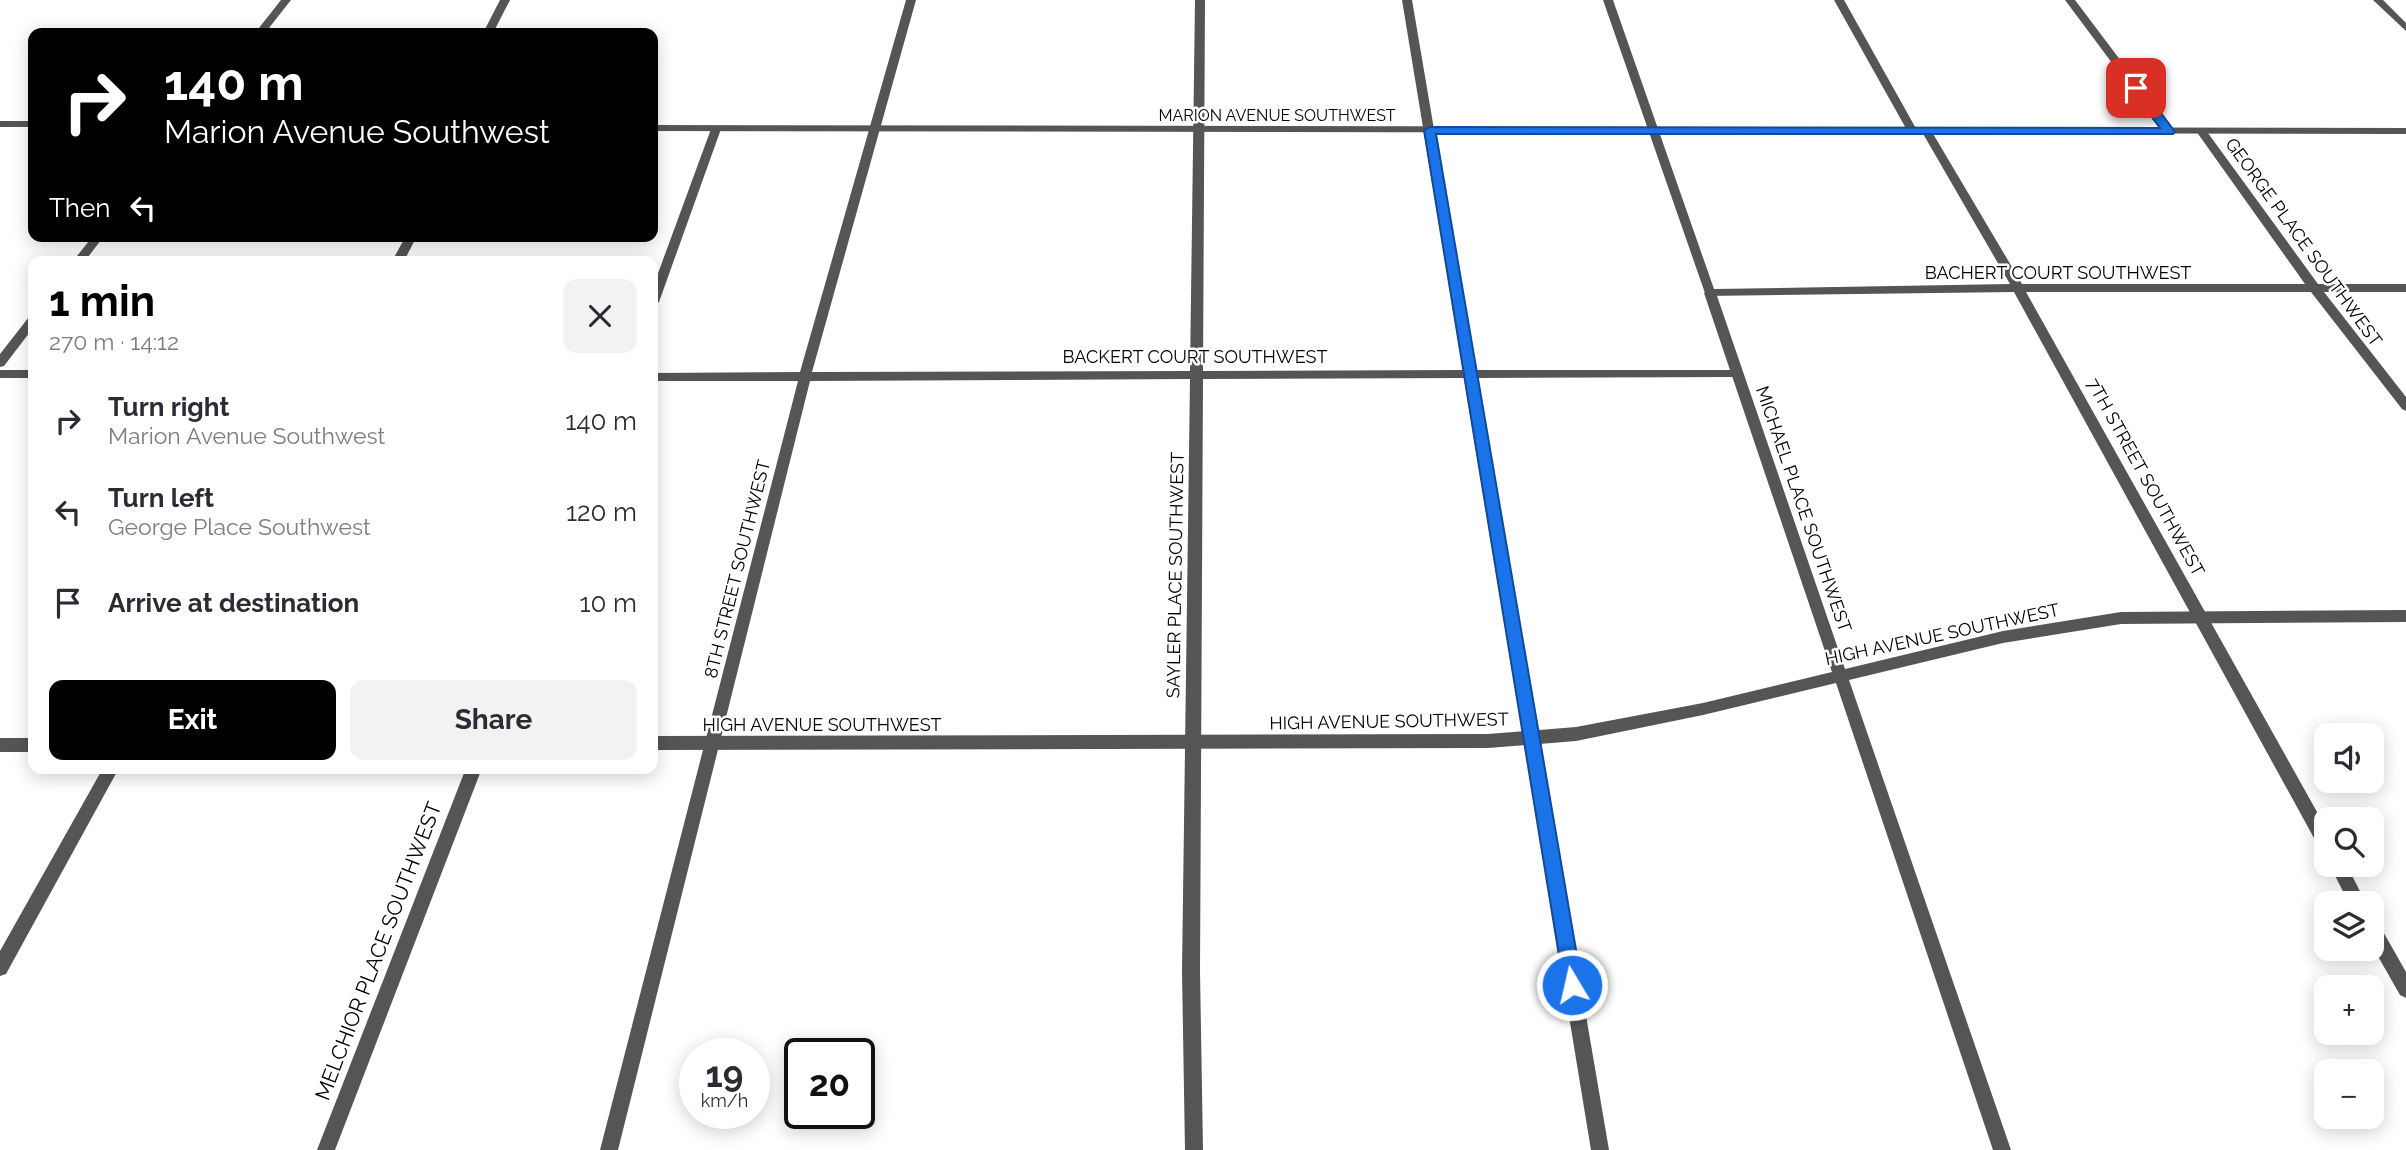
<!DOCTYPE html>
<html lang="en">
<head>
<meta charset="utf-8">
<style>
  :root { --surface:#fff; --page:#f2f2f3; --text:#2b2b33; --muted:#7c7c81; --accent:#000 }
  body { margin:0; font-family:Raleway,sans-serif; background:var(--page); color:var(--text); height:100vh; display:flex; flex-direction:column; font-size:26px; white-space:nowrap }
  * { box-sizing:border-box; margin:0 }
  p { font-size:23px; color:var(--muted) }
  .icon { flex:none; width:38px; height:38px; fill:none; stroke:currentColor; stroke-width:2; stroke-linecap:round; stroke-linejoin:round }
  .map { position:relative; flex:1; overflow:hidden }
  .sheet { position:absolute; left:28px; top:256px; width:630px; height:518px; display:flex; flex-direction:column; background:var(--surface); border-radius:14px; box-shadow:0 4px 18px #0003 }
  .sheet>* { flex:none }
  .hud { position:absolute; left:28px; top:28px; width:630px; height:214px; border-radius:14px; box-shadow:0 4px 18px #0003; background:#000; color:#fff; overflow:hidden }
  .fabs { position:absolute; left:2314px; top:723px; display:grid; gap:14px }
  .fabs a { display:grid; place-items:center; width:70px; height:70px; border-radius:14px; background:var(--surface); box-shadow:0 4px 18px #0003; font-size:35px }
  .speed { position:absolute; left:679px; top:1038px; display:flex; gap:14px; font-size:35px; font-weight:700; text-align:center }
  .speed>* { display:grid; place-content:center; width:91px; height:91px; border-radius:50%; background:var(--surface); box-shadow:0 4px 18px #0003; line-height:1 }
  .speed small { font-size:18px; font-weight:400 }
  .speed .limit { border:4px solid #111; border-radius:10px; background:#fff; color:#111 }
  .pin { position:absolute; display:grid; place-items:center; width:60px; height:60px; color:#fff; margin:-30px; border-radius:14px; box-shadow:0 4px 10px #0006 }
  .me { position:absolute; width:77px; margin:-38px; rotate:351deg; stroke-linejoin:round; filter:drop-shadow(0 0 5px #0008) }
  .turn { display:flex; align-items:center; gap:24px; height:147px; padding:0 21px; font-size:32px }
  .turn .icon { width:91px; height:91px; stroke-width:2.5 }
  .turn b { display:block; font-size:49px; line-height:60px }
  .then { display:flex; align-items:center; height:66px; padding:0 21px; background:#0003; gap:14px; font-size:26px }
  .round { display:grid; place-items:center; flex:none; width:74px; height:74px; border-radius:14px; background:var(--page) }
  .headline { display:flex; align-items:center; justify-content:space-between; height:119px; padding:0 21px }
  h1 { font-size:42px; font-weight:700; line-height:52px; color:var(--accent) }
  .cta { display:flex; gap:14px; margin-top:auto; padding:14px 21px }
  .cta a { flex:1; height:80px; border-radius:14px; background:var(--accent); color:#fff; font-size:28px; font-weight:700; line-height:80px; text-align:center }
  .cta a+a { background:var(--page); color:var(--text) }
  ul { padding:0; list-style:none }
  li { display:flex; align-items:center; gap:21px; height:91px; padding:0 21px }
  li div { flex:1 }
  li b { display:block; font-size:26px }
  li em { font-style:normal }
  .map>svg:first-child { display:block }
</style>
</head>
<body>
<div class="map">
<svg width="2406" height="1150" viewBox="0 0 2406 1150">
  <rect width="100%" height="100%" fill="#fff"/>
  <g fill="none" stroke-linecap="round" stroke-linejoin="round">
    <!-- service -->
    <g fill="#555" fill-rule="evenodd">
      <polygon points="500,0 510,0 493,33 483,33"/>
      <polygon points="906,0 916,0 812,372 1190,371 1195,0 1205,0 1203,371 1463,370 1402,0 1412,0 1475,370 1741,370 1743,373 1741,376 1737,377 1477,378 1609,1150 1591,1150 1464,378 1203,379 1200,971 1203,1150 1185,1150 1182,971 1190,379 810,381 618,1150 600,1150 798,381 653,381 653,373 800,372"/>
      <polygon points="1603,0 1613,0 1714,289 2010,284 1922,132 1927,129 1932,132 2022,284 2305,284 2196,131 2201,128 2205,129 2318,284 2406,284 2406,292 2324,292 2406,397 2406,411 2402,409 2311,292 2026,292 2326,828 2326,851 2320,849 2014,292 1706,296"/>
      <polygon points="1834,0 1844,0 1918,132 1917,134 1913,135 1908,132"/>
      <polygon points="2065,0 2075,0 2173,130 2173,134 2165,134"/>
      <polygon points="716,126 721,129 659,302 653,306 653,287 711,129"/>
      <rect x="0" y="370" width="33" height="8"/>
      <polygon points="466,768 482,768 335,1150 317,1150"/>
      <polygon points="2329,864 2346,864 2366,903 2349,903"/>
      <polygon points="2371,919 2377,921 2406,972 2406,998 2400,995 2371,944"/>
    </g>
    <!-- minor -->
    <g fill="#555" fill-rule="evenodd">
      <rect x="0" y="121" width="33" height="6"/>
      <polygon points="653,125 2406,128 2406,134 653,131"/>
      <polygon points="406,236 417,236 404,261 392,261"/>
      <polygon points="1710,289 1716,293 1845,669 2003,631 2121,612 2406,610 2406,622 2121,624 2003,643 1849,680 2011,1150 1993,1150 1836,683 1703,715 1576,741 1488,748 653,750 653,736 1488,734 1576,727 1703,703 1832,672 1704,293"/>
      <rect x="0" y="738" width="33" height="14"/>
      <polygon points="103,768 119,768 6,974 0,976 0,951"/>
    </g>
    <!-- tertiary -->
    <g fill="#555" fill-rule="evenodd">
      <polygon points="281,0 291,0 265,33 255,33"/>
      <polygon points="2373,0 2383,0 2406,23 2406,31"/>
      <polygon points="93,236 104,236 85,261 73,261"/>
      <polygon points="33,316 33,328 4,366 0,367 0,354 29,317"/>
    </g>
  </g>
  <!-- route -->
  <polygon fill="#1a73e8" stroke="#114b97" stroke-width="2" points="2132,85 2140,85 2175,132 2173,134 1436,134 1582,985 1579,992 1572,995 1565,992 1424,130 1430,127 2160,128 2130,88"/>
  <g text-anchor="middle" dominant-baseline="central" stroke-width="5" stroke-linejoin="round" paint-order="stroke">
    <!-- far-street labels -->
    <g font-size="16" fill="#000" stroke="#fff">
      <text x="1277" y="115">MARION AVENUE SOUTHWEST</text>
    </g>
    <!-- street labels -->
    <g font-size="18" fill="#000" stroke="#fff">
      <text transform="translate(2304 242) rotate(54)">GEORGE PLACE SOUTHWEST</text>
      <text x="2058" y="272">BACHERT COURT SOUTHWEST</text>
      <text x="1195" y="356">BACKERT COURT SOUTHWEST</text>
      <text transform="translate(2146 477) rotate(61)">7TH STREET SOUTHWEST</text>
      <text transform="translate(1804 509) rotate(71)">MICHAEL PLACE SOUTHWEST</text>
      <text transform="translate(737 569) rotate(-76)">8TH STREET SOUTHWEST</text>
      <text transform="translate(1175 575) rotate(-89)">SAYLER PLACE SOUTHWEST</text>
      <text transform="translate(1942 634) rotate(-12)">HIGH AVENUE SOUTHWEST</text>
      <text transform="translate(1389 721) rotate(-1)">HIGH AVENUE SOUTHWEST</text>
      <text x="822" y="724">HIGH AVENUE SOUTHWEST</text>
    </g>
    <!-- near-street labels -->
    <g font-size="21" fill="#000" stroke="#fff">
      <text transform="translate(378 951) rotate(-69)">MELCHIOR PLACE SOUTHWEST</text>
    </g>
  </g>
</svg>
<div class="fabs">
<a><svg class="icon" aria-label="sound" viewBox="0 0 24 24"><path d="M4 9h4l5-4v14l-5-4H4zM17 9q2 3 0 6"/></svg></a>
<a><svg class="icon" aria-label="search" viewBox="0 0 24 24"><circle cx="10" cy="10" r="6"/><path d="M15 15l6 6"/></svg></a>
<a><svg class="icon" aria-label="layers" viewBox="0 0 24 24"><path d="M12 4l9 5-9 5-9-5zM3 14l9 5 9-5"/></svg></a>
<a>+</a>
<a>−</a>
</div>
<div class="speed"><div>19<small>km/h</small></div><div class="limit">20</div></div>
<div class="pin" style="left:2136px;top:88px;background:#d93025"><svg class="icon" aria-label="arrive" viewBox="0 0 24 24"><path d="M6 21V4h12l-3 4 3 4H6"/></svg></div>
<svg class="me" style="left:1572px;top:985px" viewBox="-20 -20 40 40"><circle r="17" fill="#1a73e8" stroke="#fff" stroke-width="3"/><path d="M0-11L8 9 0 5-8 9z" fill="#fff"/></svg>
<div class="hud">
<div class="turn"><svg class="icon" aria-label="right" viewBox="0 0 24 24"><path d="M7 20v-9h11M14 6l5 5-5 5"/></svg><div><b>140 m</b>Marion Avenue Southwest</div></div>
<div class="then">Then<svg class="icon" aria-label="left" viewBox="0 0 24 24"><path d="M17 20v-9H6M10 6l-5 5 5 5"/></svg></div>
</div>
<section class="sheet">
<div class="headline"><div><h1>1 min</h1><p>270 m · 14:12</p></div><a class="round"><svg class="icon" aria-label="close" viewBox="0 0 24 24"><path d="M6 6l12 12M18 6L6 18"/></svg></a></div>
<ul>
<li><svg class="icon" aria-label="right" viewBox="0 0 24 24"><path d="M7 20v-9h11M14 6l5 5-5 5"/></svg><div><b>Turn right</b><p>Marion Avenue Southwest</p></div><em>140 m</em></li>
<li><svg class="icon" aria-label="left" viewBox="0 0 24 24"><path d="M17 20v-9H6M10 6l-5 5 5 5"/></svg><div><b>Turn left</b><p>George Place Southwest</p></div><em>120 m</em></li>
<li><svg class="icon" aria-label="arrive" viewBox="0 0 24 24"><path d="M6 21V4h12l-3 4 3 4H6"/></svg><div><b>Arrive at destination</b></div><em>10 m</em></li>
</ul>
<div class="cta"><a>Exit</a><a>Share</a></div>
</section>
</div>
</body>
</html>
